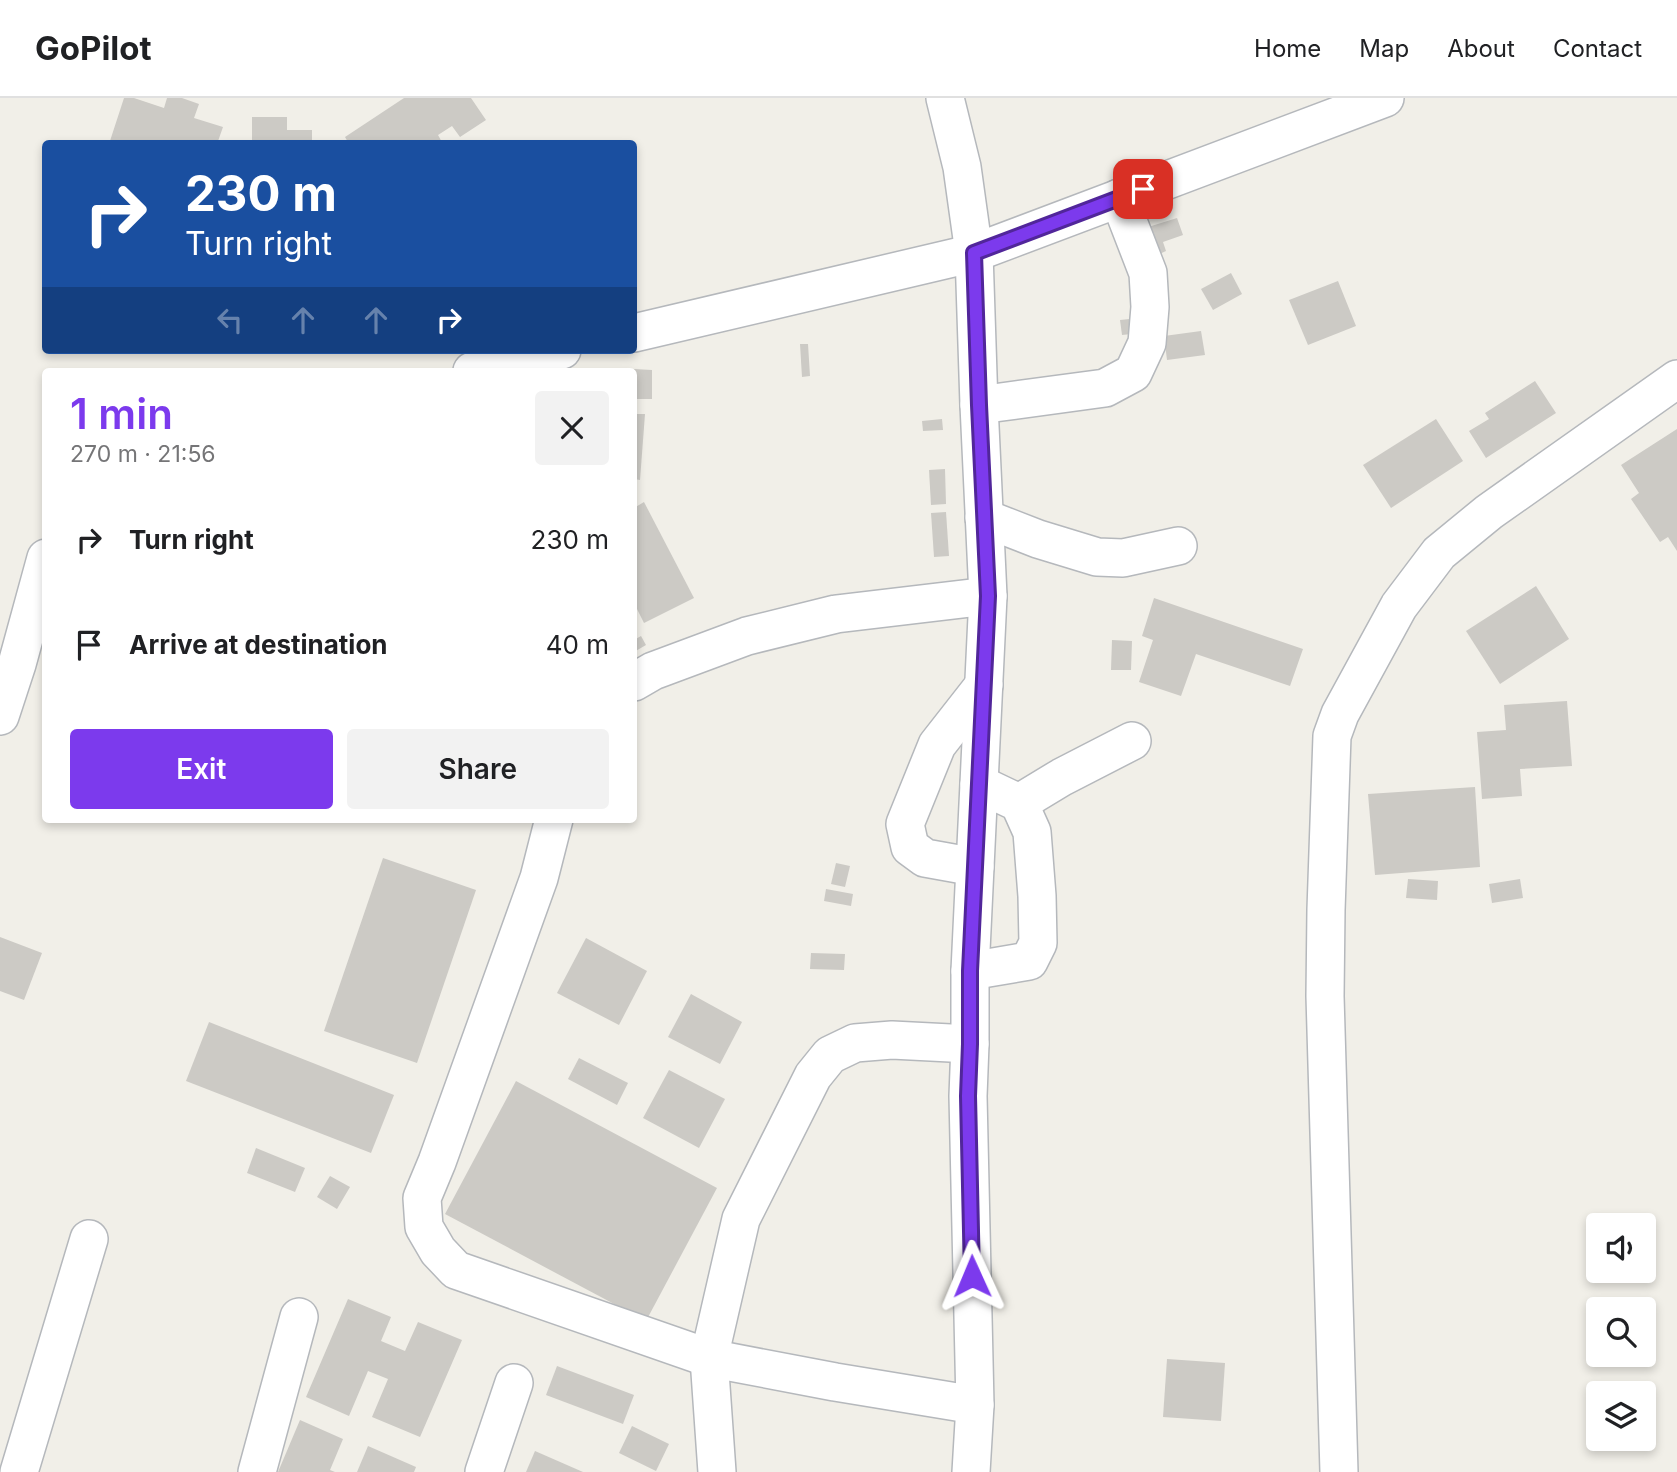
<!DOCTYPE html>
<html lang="en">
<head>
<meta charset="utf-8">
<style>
  :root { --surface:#fff; --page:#f2f2f2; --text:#202124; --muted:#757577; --line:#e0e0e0; --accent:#7c3aed }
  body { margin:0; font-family:Inter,sans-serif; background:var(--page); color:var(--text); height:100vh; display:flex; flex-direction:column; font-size:26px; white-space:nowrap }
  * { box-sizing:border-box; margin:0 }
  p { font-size:23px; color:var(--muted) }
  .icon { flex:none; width:38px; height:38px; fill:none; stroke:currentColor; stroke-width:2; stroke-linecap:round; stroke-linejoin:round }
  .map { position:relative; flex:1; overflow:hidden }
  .details { position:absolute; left:42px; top:270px; width:595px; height:455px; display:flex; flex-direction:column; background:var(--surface); border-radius:7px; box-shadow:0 4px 10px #0003 }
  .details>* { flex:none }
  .guide { position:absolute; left:42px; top:42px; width:595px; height:214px; border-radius:7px; box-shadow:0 4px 10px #0003; background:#1a4fa0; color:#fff; overflow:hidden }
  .fabs { position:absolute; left:1586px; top:1115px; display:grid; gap:14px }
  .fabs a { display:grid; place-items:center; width:70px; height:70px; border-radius:7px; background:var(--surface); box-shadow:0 4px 10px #0003; font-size:35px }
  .pin { position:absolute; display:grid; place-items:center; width:60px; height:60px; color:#fff; margin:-30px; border-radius:14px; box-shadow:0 4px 10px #0006 }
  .me { position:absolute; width:77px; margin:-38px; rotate:359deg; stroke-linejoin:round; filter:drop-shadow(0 0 5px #0008) }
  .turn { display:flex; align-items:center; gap:24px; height:147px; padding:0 28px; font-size:32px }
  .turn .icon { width:91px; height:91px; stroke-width:2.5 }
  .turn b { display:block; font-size:49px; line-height:60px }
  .lanes { display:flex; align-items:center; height:66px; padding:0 28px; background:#0003; justify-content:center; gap:35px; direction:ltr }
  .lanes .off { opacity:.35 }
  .round { display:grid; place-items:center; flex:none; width:74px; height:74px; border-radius:7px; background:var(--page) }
  .overview { display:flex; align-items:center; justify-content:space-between; height:119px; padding:0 28px }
  h1 { font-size:42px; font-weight:600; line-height:52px; color:var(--accent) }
  .button { display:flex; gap:14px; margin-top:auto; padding:14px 28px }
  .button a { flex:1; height:80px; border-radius:7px; background:var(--accent); color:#fff; font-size:28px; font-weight:600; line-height:80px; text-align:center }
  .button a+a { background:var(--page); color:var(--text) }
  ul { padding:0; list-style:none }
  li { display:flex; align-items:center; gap:21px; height:105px; padding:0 28px }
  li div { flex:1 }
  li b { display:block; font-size:26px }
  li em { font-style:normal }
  header { display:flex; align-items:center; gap:42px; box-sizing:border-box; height:98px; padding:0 35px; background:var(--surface); border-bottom:2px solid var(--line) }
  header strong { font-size:33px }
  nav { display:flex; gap:38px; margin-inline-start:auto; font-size:24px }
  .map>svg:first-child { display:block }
</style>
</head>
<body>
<header>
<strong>GoPilot</strong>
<nav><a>Home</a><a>Map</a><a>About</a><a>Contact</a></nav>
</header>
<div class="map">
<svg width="1677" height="1374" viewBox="0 0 1677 1374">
  <rect width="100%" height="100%" fill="#f1efe8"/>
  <!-- building -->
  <g fill="#cccac5">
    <polygon points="124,0 134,0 164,10 167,0 182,0 199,6 194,20 223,29 217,46 109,46"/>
    <polygon points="404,0 471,0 486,22 460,39 452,28 438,37 443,46 349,46 345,39"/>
    <polygon points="252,19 287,19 287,32 312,32 312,46 252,46"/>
    <polygon points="1177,120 1183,137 1163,144 1166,153 1155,158 1145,130"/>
    <polygon points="1231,175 1242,196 1213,212 1201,191"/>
    <polygon points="1338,183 1356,228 1308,247 1289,202"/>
    <polygon points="1139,220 1141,235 1122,237 1120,222"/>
    <polygon points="1201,233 1205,257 1167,262 1164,238"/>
    <polygon points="800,246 808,246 810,278 802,279"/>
    <polygon points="634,271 652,272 652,301 634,301"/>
    <polygon points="1535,283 1556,315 1486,360 1469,333 1489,321 1485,315"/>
    <polygon points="634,316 645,316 640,382 634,381"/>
    <polygon points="942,321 943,332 923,333 922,323"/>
    <polygon points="1436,321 1463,363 1391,410 1363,367"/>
    <polygon points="1677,331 1677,453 1668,439 1660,444 1631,401 1639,395 1621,367"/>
    <polygon points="945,371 946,406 931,407 929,372"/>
    <polygon points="644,404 694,500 644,525 634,505 634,410"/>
    <polygon points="946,414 949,458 934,459 931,415"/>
    <polygon points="1536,488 1569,541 1500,586 1466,533"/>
    <polygon points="1154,500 1303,551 1290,588 1196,556 1181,598 1139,584 1153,542 1142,538"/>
    <polygon points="641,538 646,547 634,554 634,542"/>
    <polygon points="1112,542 1132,543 1131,572 1111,572"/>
    <polygon points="1567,603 1572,668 1520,671 1522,698 1482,701 1477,634 1506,632 1504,607"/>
    <polygon points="1475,689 1480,769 1375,777 1368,696"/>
    <polygon points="383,760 476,792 417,965 324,933"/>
    <polygon points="836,765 850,768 845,789 831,786"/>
    <polygon points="1408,781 1438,783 1437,802 1406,800"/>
    <polygon points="1520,781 1523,800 1492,805 1489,786"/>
    <polygon points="826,791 853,796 851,808 824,803"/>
    <polygon points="0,839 42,855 24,902 0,893"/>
    <polygon points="586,840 647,873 619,927 557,895"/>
    <polygon points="811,855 845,856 844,872 810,871"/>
    <polygon points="691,896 742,924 720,966 668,939"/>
    <polygon points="209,924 394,997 371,1055 186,983"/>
    <polygon points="579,960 628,985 617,1007 568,981"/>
    <polygon points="669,972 725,1001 699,1050 643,1020"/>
    <polygon points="516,983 717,1090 646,1223 445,1116"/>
    <polygon points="256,1050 305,1070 295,1094 247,1075"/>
    <polygon points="330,1078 350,1089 337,1111 317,1099"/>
    <polygon points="348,1201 391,1219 381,1243 405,1253 418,1224 462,1242 420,1339 372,1319 388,1281 368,1273 349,1318 306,1299"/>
    <polygon points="1167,1261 1225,1265 1221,1323 1163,1319"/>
    <polygon points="557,1268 634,1297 623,1326 546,1297"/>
    <polygon points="300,1322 343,1341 330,1372 335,1374 278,1374"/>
    <polygon points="632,1328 669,1346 656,1373 619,1355"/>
    <polygon points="368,1348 416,1369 414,1374 357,1374"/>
    <polygon points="535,1353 583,1374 526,1374"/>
  </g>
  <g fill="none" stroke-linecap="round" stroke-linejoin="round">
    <!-- minor casing -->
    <g stroke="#b5b8bc" stroke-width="40">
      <g id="minor">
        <polyline points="945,0 962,69 974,155 979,307 988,498 970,873 970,946 968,998 975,1307 971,1374"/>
        <polyline points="634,235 974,155 1385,0"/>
        <polyline points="472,273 562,252"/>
        <polyline points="979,307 1105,290 1133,275 1147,245 1150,209 1148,175 1119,100"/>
        <polyline points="984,420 1038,441 1097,459 1123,460 1178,448"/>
        <polyline points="634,584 653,573 747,538 836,516 988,498"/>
        <polyline points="0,618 17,566 46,460"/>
        <polyline points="1019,705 1062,679 1132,643"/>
        <polyline points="554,721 539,780 437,1064 422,1100 424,1129 438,1153 456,1172 709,1260 835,1284 975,1307"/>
        <polyline points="975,769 925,760 910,749 905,726 937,647 984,587"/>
        <polyline points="970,873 1029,863 1038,845 1037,798 1032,734 1019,705 979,686"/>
        <polyline points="19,1374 89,1141"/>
        <polyline points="257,1374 299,1219"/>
        <polyline points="484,1374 514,1285"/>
        <polyline points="717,1374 709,1260 741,1121 813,978 830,957 855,945 892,942 970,946"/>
        <polyline points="1339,1374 1325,898 1326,812 1332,638 1340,616 1399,508 1439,455 1489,414 1677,281"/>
      </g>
    </g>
    <!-- minor -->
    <use href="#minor" stroke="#fff" stroke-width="37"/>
  </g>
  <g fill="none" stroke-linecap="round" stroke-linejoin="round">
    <!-- route casing -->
    <g stroke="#51269a" stroke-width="18">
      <polyline id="route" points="972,1178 968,998 970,946 970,873 988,498 979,307 974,155 1143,91"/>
    </g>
    <!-- route -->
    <use href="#route" stroke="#7c3aed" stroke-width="12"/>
  </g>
</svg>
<div class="fabs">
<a><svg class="icon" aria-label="sound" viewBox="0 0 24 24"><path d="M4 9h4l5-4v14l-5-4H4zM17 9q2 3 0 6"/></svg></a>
<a><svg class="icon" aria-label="search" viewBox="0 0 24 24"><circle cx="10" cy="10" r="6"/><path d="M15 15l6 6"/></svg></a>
<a><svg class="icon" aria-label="layers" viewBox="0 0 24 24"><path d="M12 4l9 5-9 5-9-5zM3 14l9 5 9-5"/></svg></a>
</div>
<div class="pin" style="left:1143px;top:91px;background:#d93025"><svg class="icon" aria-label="arrive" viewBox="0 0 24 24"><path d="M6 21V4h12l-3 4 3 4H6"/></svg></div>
<svg class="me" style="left:972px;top:1178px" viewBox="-20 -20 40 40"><path d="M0-17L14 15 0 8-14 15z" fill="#7c3aed" stroke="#fff" stroke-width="4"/></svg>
<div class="guide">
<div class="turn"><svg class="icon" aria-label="right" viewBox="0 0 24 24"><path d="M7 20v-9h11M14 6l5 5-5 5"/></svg><div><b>230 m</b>Turn right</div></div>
<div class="lanes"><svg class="icon off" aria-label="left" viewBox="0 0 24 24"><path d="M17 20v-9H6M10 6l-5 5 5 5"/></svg><svg class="icon off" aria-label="ahead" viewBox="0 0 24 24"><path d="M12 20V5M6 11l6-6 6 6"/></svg><svg class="icon off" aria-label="ahead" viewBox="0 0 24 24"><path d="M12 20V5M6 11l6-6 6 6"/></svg><svg class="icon" aria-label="right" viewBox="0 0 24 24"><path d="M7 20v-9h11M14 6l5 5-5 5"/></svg></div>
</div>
<section class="details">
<div class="overview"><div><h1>1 min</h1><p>270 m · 21:56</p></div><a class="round"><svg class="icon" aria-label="close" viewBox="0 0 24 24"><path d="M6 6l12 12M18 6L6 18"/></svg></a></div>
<ul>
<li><svg class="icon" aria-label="right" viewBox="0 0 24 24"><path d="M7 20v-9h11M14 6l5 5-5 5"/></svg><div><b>Turn right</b></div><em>230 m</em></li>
<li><svg class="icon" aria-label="arrive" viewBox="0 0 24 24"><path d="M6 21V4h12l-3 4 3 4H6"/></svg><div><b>Arrive at destination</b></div><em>40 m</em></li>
</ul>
<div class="button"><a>Exit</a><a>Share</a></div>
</section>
</div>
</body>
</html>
